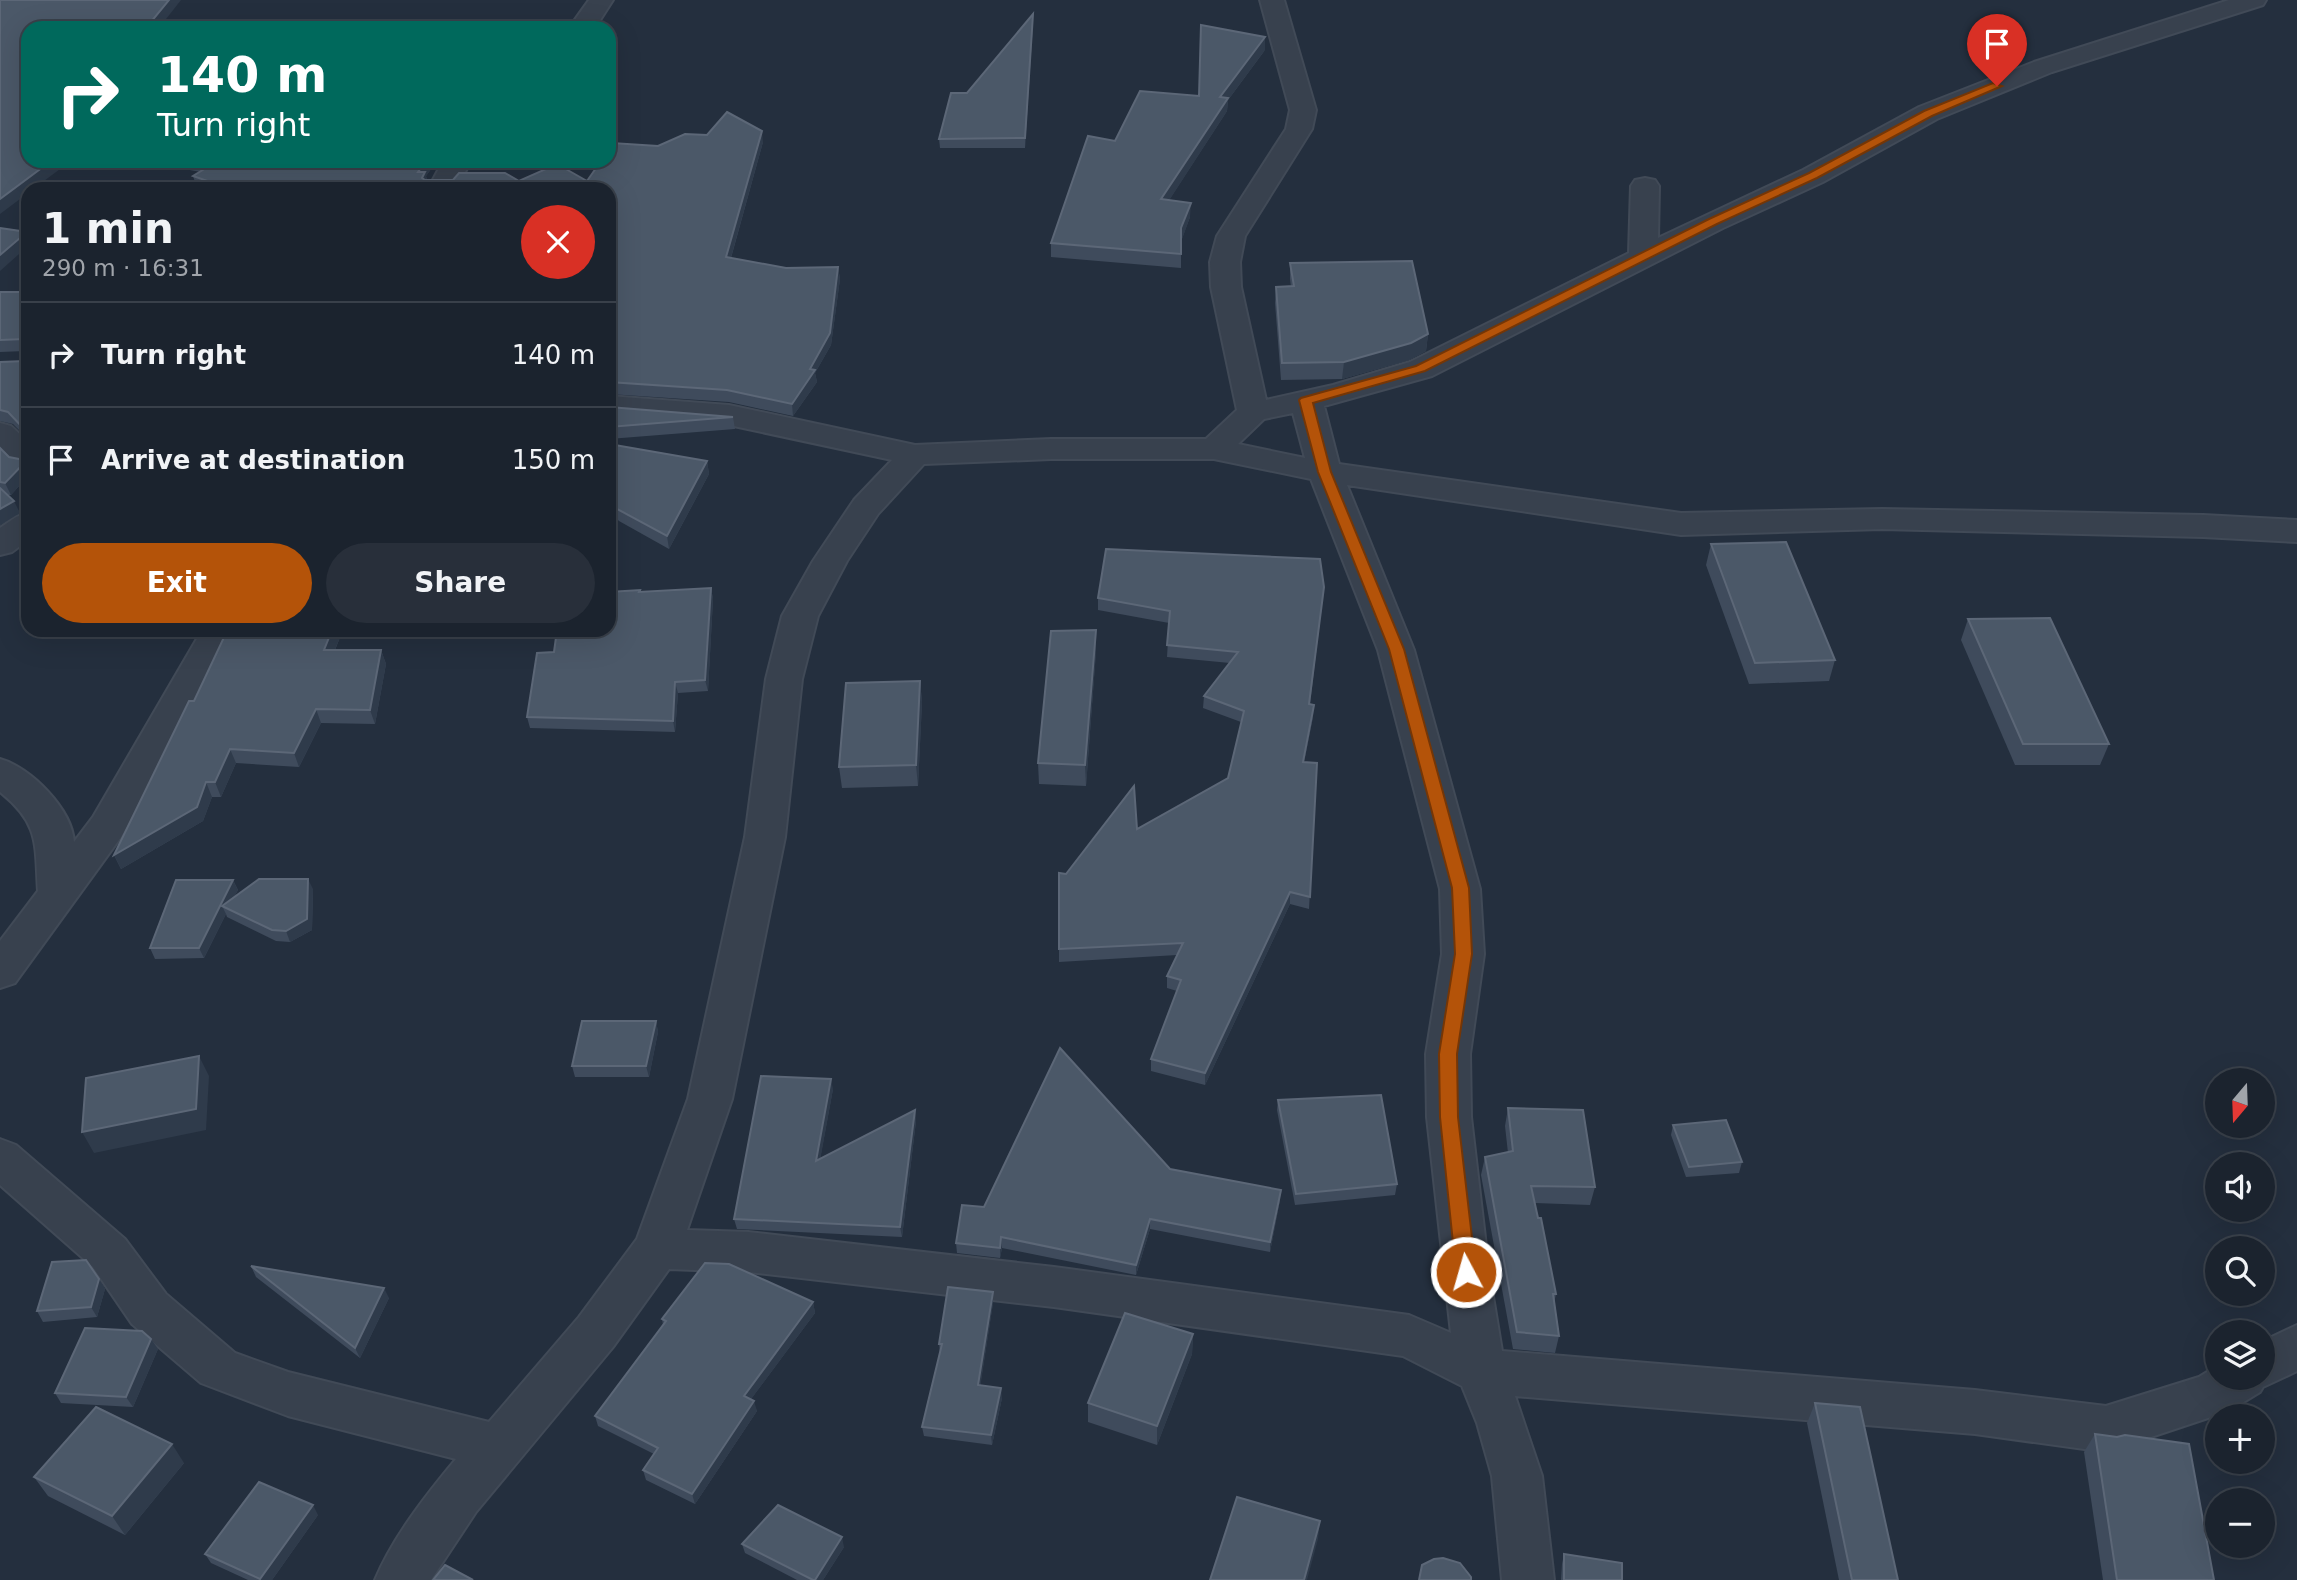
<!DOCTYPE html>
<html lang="en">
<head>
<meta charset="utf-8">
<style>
  :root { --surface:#1b232e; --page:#282f3a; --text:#f1f3f6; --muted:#a0a4aa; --line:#39404a; --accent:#b45309 }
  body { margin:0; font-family:"DejaVu Sans",sans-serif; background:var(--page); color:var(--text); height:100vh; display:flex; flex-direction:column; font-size:26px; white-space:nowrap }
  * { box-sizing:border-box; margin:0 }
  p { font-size:23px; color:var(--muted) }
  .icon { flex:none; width:38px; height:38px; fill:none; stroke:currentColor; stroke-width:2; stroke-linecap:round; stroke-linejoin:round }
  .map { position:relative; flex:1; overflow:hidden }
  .sheet { position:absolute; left:21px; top:182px; width:595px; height:455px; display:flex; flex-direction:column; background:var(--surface); border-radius:21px; box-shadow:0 7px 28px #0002,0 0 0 2px var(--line) }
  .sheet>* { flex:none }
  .banner { position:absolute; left:21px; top:21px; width:595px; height:147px; border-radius:21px; box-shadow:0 7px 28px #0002,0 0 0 2px var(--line); background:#00695c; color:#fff; overflow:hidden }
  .needle { width:46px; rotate:199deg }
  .tools { position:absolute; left:2205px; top:1068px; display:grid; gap:14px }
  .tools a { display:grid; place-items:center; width:70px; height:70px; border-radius:50%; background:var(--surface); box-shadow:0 7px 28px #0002,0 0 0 2px var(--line); font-size:35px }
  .pin { position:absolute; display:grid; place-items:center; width:60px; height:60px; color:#fff; margin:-72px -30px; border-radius:50% 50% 50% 0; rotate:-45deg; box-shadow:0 0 7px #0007 }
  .pin .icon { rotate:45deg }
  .me { position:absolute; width:77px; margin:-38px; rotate:354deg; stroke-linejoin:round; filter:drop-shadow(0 0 5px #0008) }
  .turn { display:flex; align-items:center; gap:24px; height:147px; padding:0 21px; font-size:32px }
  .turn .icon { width:91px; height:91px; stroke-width:2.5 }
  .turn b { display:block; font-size:49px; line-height:60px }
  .round { display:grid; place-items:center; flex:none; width:74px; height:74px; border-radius:37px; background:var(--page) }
  .summary { display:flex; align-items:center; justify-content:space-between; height:119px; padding:0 21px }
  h1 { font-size:42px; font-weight:600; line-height:52px }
  .action { display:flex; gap:14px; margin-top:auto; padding:14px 21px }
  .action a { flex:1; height:80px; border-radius:42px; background:var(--accent); color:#fff; font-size:28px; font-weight:600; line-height:80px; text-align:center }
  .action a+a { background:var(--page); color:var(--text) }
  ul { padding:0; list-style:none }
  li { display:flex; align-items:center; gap:21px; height:105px; padding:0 21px; border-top:2px solid var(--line) }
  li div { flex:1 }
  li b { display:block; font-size:26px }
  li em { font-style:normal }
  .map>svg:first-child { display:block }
</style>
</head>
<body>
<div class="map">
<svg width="2297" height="1580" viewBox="0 0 2297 1580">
  <rect width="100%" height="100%" fill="#242f3e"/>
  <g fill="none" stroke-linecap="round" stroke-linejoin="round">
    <!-- minor casing -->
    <g stroke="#414a57" stroke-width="4">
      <g id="minor">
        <polygon points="589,0 613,0 595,28 569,28"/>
        <path d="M1260 0H1284L1316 110 1312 129 1245 236 1240 262 1241 287 1266 400 1333 385 1410 362 1629 253 1631 186 1635 180 1645 178 1655 180 1659 186 1658 238 1803 170 1919 107 2034 62 2229 0H2266L2263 5 2052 72 1937 119 1823 182 1723 228 1432 376 1324 406 1339 464 1681 513 1882 509 2203 515 2297 520V542L2203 537 1882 529 1681 535 1347 485 1414 650 1480 889 1484 954 1470 1054 1471 1117 1489 1272 1502 1351 1975 1390 2106 1406 2199 1377 2217 1366V1377H2263V1341L2297 1325V1371L2263 1387 2260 1392 2229 1411 2106 1452 1975 1434 1515 1396 1542 1476 1554 1580H1502L1492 1476 1477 1423 1462 1386 1403 1356 1054 1307 748 1272 669 1269 613 1347 476 1512 431 1580H375C393 1537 426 1495 456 1459L288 1416 201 1383 132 1324 93 1267 0 1185V1139L16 1145 125 1239 166 1294 235 1353 288 1372 489 1422 579 1317 637 1239 688 1099 745 837 766 679 782 616 813 561 854 500 892 460 729 425 609 416V396L729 405 915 445 1051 439H1206L1237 410 1211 287 1210 262 1217 236 1286 129 1290 110ZM1293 413 1305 458 1238 444 1264 419ZM1051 459H1214L1311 479 1378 650 1440 889 1442 954 1426 1054 1427 1117 1451 1333 1409 1315 1054 1267 748 1232 687 1230 732 1099 785 837 802 679 818 616 847 561 878 514 924 464Z"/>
        <polygon points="443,161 471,161 456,189 428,189"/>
        <polygon points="0,423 11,426 28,442 28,470 16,467 0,451"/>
        <polygon points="28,513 28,540 12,552 0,555 0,528 16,517"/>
        <path d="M202 630H238L121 837 15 983 0 988V941L38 891C35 844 40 824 0 792V759C30 767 72 809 74 842L93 817Z"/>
      </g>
    </g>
    <!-- minor -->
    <use href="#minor" fill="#38414e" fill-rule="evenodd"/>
  </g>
  <!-- wall -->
  <g fill="#3f4b5c">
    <polygon points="1033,14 1033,23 1025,148 940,148 939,139 967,93"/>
    <polygon points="1265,50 1228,100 1227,111 1169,200 1190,217 1181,241 1181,268 1051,257 1051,243 1115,141 1199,96"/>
    <polygon points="763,142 731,258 786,268 838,267 840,279 831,345 815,373 817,382 793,416 729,402 609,394 609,189 200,189 197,188 193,176 201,172 138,161 437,161 426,176 427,180 587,181 658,146"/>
    <polygon points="1290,263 1428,334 1426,351 1409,360 1342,379 1281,380 1275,303 1276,287 1291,287 1290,279"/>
    <polygon points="0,292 28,292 28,476 11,495 7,495 20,513 0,525 0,448 9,457 24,460 25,436 13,424 0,421 0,362 25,361 25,351 0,352"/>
    <polygon points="609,407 733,417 735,429 609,439"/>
    <polygon points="609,444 707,461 709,474 669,549 619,521 609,511"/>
    <polygon points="1711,544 1835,660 1829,681 1749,684 1706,565"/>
    <polygon points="1324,587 1310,704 1313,717 1304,762 1317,763 1309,909 1290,904 1205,1085 1151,1071 1151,1059 1177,991 1167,988 1167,976 1177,955 1059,962 1059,949 1066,874 1137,829 1228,778 1241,722 1203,708 1204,696 1230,663 1167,657 1169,623 1098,610 1098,598"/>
    <polygon points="711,588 713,599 708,691 678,693 675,732 530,728 527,717 554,652 641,592"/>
    <polygon points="1968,619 2109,744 2100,765 2015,765 1961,640"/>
    <polygon points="256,630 343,630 335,650 381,650 386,664 375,724 321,723 299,767 236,763 221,797 212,797 203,821 121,869 114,855 194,701 254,634"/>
    <polygon points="1096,651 1086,786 1039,784 1038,763"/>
    <polygon points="920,681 922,702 918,786 842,788 839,767"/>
    <polygon points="233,880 238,890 234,897 313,889 312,930 290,942 276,941 227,917 226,914 204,958 155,959 150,948"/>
    <polygon points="656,1021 658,1032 649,1077 575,1077 572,1066"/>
    <polygon points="833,1089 820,1159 915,1110 916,1121 902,1237 737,1229 734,1219"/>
    <polygon points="1278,1100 1397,1184 1395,1195 1295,1205 1277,1110"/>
    <polygon points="1508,1108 1595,1187 1590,1205 1535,1203 1556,1294 1554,1303 1559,1336 1555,1353 1513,1349 1481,1175 1485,1157 1508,1153 1505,1126"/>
    <polygon points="1673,1125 1742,1162 1739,1173 1686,1177 1671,1135"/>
    <polygon points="1170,1169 1280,1200 1270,1252 1150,1229 1136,1275 1002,1248 1000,1258 957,1253 956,1243 984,1207"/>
    <polygon points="251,1266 389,1298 360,1358 256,1277"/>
    <polygon points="99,1279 105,1289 97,1317 43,1322 37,1311"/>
    <polygon points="993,1292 993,1303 980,1386 1002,1398 992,1445 924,1436 922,1427 940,1354 939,1344"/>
    <polygon points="813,1302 815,1313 751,1399 757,1411 695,1504 646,1480 643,1470 654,1454 598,1426 595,1416 663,1325 662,1319"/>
    <polygon points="1193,1334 1192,1354 1157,1445 1088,1422 1088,1403"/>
    <polygon points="151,1339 158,1349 133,1407 61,1403 55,1393"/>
    <polygon points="1815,1403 1898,1580 1839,1580 1807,1423"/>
    <polygon points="2095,1434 2214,1580 2103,1580 2084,1452"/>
    <polygon points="184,1463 125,1535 48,1496 34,1477"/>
    <polygon points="318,1515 272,1580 248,1580 211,1563 205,1554"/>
    <polygon points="742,1544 844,1547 823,1580 797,1580 745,1553"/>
    <polygon points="1564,1554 1622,1580 1561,1580 1562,1564"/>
  </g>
  <!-- shaded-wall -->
  <g fill="#2f3b4b">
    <polygon points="169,0 181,0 159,28 146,28"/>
    <polygon points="1033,14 1033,23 1025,148 1025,138"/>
    <polygon points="1265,37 1265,50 1228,100 1227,111 1161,213 1161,199 1220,97"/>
    <polygon points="762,131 763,142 728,268 726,257"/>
    <polygon points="51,161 71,161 33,189 28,189 28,193 0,214 0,199"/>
    <polygon points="426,161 437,161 426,176 428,183 425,189 418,172"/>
    <polygon points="1191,203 1190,217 1181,242 1181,228"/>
    <polygon points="27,232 28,235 28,246 0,271 0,255"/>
    <polygon points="838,267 840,279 831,345 815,373 817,382 793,416 792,404 810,369"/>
    <polygon points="1428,334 1426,351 1409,360 1342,379 1344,362"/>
    <polygon points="28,459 28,476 11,495 5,483"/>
    <polygon points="707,461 709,474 669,549 667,536"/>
    <polygon points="14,501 20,513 0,525 0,509"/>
    <polygon points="1324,587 1323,599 1308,716 1309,704"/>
    <polygon points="711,588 713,599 708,691 705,680"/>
    <polygon points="332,630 343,630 329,664 324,650"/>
    <polygon points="1096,630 1096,651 1086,786 1085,765"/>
    <polygon points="381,650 386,664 375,724 370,710"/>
    <polygon points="920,681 922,702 918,786 916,765"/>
    <polygon points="675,682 678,693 675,732 673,721"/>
    <polygon points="1314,705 1313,717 1302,774 1303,762"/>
    <polygon points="316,709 321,723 299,767 294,753"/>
    <polygon points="230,749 236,763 221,797 215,782"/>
    <polygon points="206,782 212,797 203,821 121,869 114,855"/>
    <polygon points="308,879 313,889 312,930 290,942 286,931"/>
    <polygon points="233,880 238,890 228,909 222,906 226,914 204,958 199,948"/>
    <polygon points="1290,892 1290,904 1205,1085 1205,1073"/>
    <polygon points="656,1021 658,1032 649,1077 646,1066"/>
    <polygon points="199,1056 209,1076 206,1130 94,1153 82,1132"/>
    <polygon points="831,1079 833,1089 818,1172 816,1161"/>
    <polygon points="915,1110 916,1121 902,1237 900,1227"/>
    <polygon points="1281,1190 1280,1200 1270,1252 1270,1242"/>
    <polygon points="1150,1219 1150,1229 1136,1275 1136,1265"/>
    <polygon points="1001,1237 1002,1248 1000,1258 1000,1248"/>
    <polygon points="99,1279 105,1289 97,1317 91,1307"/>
    <polygon points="384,1288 389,1298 360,1358 355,1348"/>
    <polygon points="993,1292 993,1303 979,1395 978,1385"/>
    <polygon points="813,1302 815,1313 746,1406 744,1396"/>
    <polygon points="1193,1334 1192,1354 1157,1445 1157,1426"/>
    <polygon points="151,1339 158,1349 133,1407 126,1397"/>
    <polygon points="1001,1388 1002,1398 992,1445 991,1435"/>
    <polygon points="754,1401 757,1411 695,1504 692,1494"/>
    <polygon points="172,1444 184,1463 125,1535 112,1516"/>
    <polygon points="313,1505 318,1515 272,1580 261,1580 260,1579"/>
    <polygon points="1320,1521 1318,1539 1307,1580 1304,1580"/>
    <polygon points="842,1537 844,1547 823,1580 815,1580"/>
  </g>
  <!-- building -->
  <g fill="#4b5868" stroke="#5c6777" stroke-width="2">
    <polygon points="0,0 169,0 146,28 28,28 28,161 51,161 0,199"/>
    <polygon points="1033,14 1025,138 939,139 951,93 967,93"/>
    <polygon points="219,21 274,28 208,28"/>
    <polygon points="1201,25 1265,37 1220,97 1228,98 1161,199 1191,203 1181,228 1181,254 1051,243 1088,136 1115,141 1140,91 1199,96"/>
    <polygon points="727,112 762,131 726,257 786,268 838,267 830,333 810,369 815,370 792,404 727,390 609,382 609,329 613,326 609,325 609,189 218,189 222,186 193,176 214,163 200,161 426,161 418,172 425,172 422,178 425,180 453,180 459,173 505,173 519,181 557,164 587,181 601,161 609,161 609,148 612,143 658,146 685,134 707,135"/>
    <polygon points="0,228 27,232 0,255"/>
    <polygon points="1412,261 1428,334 1411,343 1344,362 1282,363 1276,287 1294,286 1290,263"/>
    <polygon points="0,292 28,292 28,459 5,483 0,482 0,448 9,457 24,460 25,430 8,412 0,410 0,362 25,361 25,339 0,340"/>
    <polygon points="609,407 733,417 609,427"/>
    <polygon points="609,444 707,461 667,536 617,509 609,501"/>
    <polygon points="0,488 14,501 0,509"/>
    <polygon points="1786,542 1835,660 1755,663 1711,544"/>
    <polygon points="1106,549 1320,559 1324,587 1309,704 1314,705 1303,762 1317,763 1310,897 1290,892 1205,1073 1151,1059 1181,980 1167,976 1183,943 1059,949 1059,873 1066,874 1134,786 1137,829 1228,778 1244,711 1204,696 1238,652 1167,645 1170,611 1098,598"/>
    <polygon points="711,588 705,680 675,682 673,721 527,717 537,653 554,652 557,630 609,630 609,592 640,590 639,592"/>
    <polygon points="2050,618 2109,744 2023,744 1968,619"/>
    <polygon points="256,630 332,630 324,650 381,650 370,710 316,709 294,753 230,749 215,782 206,782 197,807 114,855 189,701 194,701 226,633 254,634"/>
    <polygon points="1096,630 1085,765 1038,763 1051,631"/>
    <polygon points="920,681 916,765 839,767 846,683"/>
    <polygon points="259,879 308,879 307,919 286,931 272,930 222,906"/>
    <polygon points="176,880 233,880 199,948 150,948"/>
    <polygon points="582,1021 656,1021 646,1066 572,1066"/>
    <polygon points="1060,1048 1170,1169 1281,1190 1270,1242 1150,1219 1136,1265 1001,1237 1000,1248 956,1243 962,1205 984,1207"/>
    <polygon points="199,1056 196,1109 82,1132 86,1078"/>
    <polygon points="761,1076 831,1079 816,1161 915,1110 900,1227 734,1219"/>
    <polygon points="1381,1095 1397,1184 1296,1194 1278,1100"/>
    <polygon points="1508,1108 1583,1110 1595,1187 1531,1186 1538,1218 1541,1218 1556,1294 1553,1294 1559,1336 1517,1332 1485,1157 1513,1151"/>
    <polygon points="1726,1120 1742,1162 1689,1167 1673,1125"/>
    <polygon points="86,1260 99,1279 91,1307 37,1311 52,1262"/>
    <polygon points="705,1263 729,1264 813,1302 744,1396 754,1401 692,1494 643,1470 658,1448 595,1416 666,1321 662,1319"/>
    <polygon points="251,1266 384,1288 355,1348"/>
    <polygon points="948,1287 993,1292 978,1385 1001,1388 991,1435 922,1427 942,1344 939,1344"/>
    <polygon points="1125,1313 1193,1334 1157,1426 1088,1403"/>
    <polygon points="85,1328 142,1331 151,1339 126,1397 55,1393"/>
    <polygon points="1815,1403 1860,1407 1898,1580 1852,1580"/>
    <polygon points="96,1407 172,1444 112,1516 34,1477"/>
    <polygon points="2095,1434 2117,1437 2125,1435 2189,1444 2214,1580 2117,1580"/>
    <polygon points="259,1482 313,1505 260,1579 205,1554"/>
    <polygon points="1237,1497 1320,1521 1304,1580 1210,1580"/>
    <polygon points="778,1505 842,1537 815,1580 813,1580 742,1544"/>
    <polygon points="1564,1554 1622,1563 1622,1580 1564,1580"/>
    <polygon points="1443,1558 1460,1563 1471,1577 1471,1580 1419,1580 1422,1565 1434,1559"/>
    <polygon points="445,1565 473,1580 433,1580"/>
  </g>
  <!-- route -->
  <polygon fill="#b45309" stroke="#753606" stroke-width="2" points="1993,83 2002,86 1932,116 1817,178 1717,224 1425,371 1313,403 1331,472 1404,649 1469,888 1472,954 1457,1054 1458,1117 1476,1272 1473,1278 1466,1280 1459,1278 1456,1272 1440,1117 1439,1054 1455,954 1452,888 1389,649 1318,472 1299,400 1301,398 1416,366 1709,219 1809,173 1924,111"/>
</svg>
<div class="tools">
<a><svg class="needle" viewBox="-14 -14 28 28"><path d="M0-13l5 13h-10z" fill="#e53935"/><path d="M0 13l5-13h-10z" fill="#a0a4aa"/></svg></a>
<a><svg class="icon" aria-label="sound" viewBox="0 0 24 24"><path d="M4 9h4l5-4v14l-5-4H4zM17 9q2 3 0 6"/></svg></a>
<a><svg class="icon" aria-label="search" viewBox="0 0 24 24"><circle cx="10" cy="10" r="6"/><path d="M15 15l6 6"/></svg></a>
<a><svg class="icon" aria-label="layers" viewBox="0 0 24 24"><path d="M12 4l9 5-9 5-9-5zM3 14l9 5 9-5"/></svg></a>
<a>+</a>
<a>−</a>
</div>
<div class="pin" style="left:1997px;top:86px;background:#d93025"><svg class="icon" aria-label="arrive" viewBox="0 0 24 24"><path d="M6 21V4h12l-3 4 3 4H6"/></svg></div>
<svg class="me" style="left:1466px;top:1272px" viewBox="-20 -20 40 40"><circle r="17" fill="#b45309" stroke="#fff" stroke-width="3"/><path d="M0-11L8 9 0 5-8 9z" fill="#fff"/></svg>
<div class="banner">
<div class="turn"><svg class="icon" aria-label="right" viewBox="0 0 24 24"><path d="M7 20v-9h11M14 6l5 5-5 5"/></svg><div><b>140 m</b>Turn right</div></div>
</div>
<section class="sheet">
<div class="summary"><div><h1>1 min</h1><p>290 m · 16:31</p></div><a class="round" style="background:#d93025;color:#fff"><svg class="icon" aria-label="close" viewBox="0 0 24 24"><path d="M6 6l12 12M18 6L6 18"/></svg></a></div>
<ul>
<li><svg class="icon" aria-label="right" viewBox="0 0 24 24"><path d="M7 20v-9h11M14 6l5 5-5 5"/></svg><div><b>Turn right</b></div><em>140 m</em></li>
<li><svg class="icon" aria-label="arrive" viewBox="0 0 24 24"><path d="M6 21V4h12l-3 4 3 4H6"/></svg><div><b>Arrive at destination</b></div><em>150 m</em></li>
</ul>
<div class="action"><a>Exit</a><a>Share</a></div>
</section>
</div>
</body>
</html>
